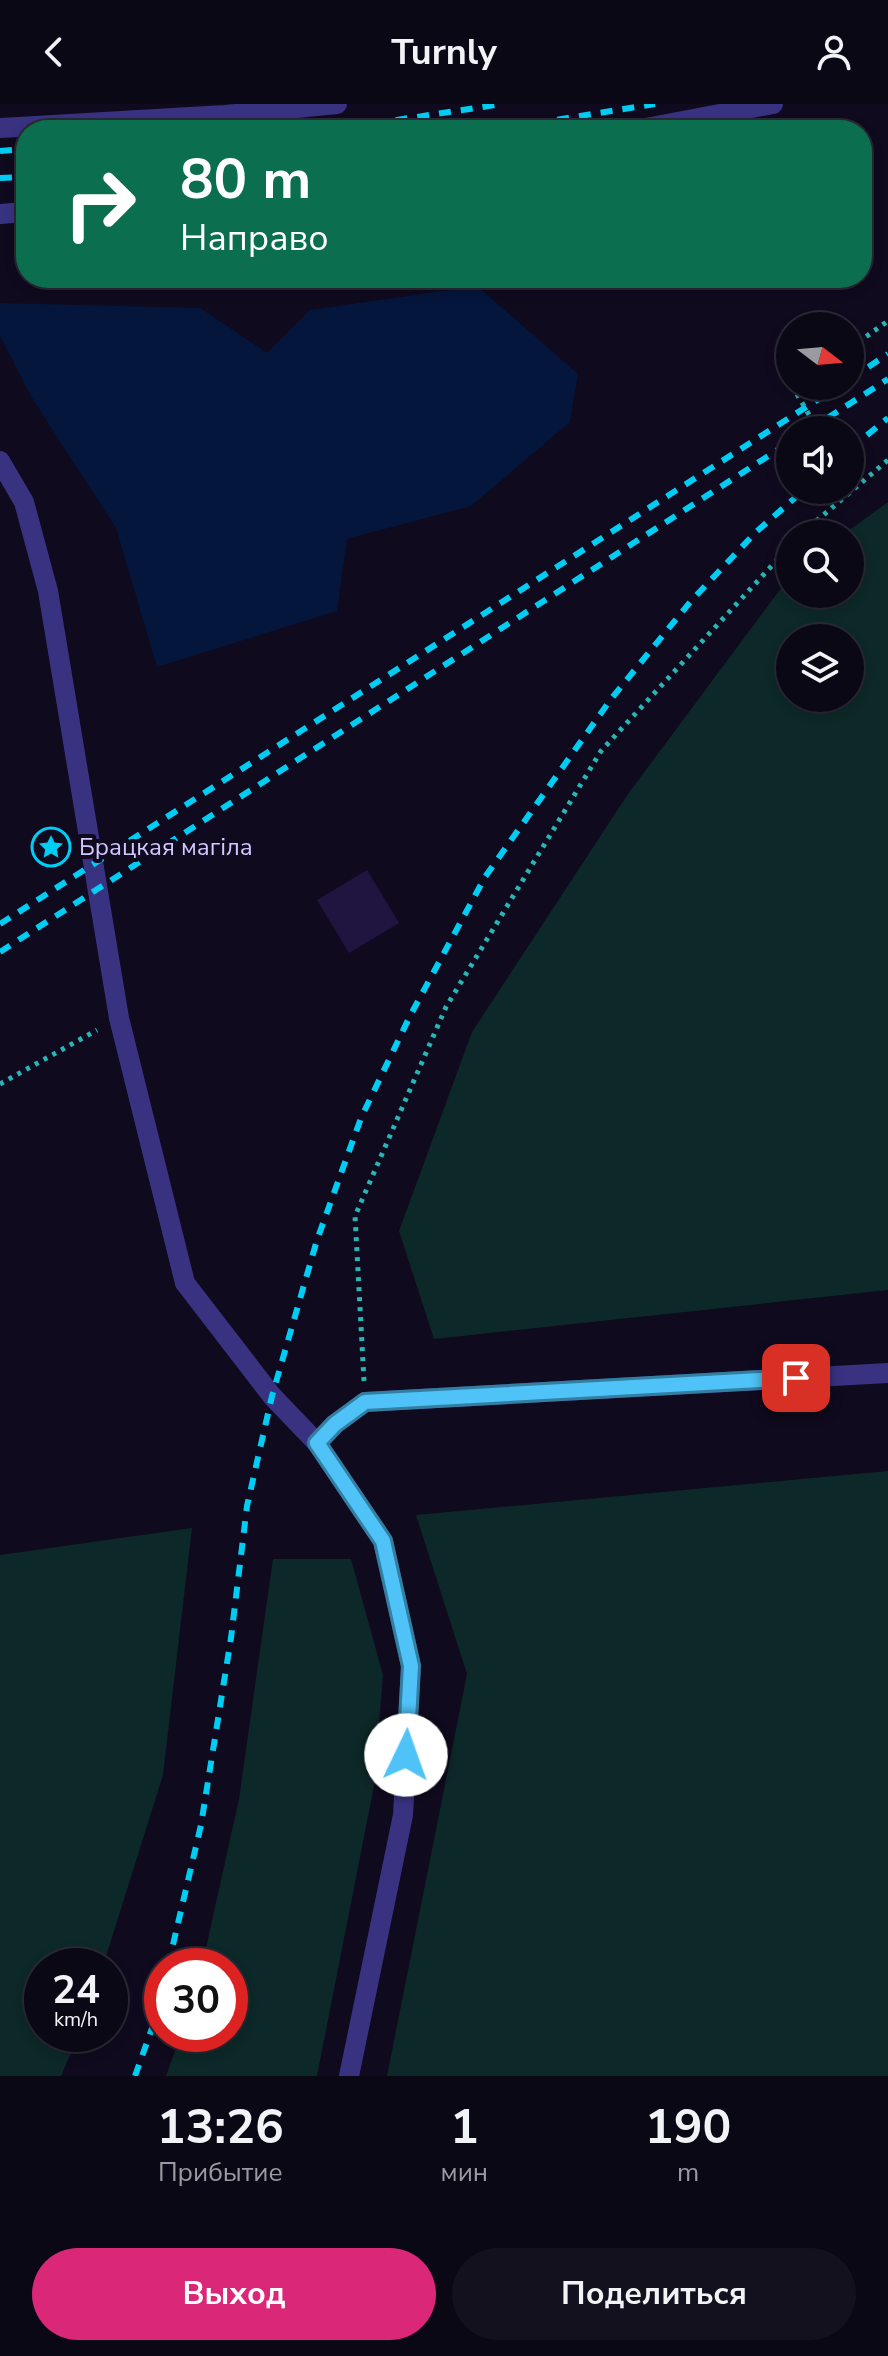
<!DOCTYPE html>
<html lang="ru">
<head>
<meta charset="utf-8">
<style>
  :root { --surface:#0b0816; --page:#14111f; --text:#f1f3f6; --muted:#9a9aa1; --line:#2b2935; --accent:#db2777 }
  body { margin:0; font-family:"Nunito Sans",sans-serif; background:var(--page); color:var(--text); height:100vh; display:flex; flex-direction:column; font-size:30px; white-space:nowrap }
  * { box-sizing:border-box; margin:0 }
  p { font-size:26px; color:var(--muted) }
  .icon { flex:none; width:44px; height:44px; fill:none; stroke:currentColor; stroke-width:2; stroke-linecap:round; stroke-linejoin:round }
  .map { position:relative; height:1972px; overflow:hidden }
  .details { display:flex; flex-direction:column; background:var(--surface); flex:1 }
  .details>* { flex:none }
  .banner { position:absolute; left:16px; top:16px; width:856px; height:168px; border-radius:32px; box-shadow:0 4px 12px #0003,0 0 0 2px var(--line); background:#0b6e4f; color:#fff; overflow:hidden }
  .needle { width:52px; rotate:106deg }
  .tools { position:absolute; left:776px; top:208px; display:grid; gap:16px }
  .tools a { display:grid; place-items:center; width:88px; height:88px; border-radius:50%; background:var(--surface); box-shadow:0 4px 12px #0003,0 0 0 2px var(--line); font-size:40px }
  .speed { position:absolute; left:24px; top:1844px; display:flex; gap:16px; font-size:40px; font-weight:700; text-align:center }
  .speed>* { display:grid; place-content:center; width:104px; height:104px; border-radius:50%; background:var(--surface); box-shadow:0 4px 12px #0003,0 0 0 2px var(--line); line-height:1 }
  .speed small { font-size:20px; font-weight:400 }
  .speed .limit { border:12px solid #d22; background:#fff; color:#111 }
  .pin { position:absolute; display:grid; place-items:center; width:68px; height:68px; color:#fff; margin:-34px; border-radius:16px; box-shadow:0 4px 12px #0006 }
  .me { position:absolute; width:88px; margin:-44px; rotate:3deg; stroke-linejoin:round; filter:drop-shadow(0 0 6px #0008) }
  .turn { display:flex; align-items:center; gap:28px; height:168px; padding:0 32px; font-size:36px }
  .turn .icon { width:104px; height:104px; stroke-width:2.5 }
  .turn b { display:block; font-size:56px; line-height:68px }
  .eta { display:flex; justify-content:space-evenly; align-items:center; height:136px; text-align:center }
  .eta b { font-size:48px; font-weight:700; line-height:56px }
  .button { display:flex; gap:16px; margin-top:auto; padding:16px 32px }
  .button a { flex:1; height:92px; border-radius:48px; background:var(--accent); color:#fff; font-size:32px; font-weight:700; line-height:92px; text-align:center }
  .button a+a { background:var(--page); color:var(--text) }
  header { display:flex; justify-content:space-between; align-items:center; height:104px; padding:0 32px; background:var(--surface); font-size:36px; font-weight:700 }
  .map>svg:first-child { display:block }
</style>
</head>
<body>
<header><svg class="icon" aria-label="back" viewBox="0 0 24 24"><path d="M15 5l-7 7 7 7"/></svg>Turnly<svg class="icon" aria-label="person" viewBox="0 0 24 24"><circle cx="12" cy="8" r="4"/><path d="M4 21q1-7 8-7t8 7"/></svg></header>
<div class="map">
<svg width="888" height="1972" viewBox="0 0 888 1972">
  <rect width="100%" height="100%" fill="#0f0a1e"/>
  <!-- green -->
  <g fill="#0d2828" fill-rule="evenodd">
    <path d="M888 398V1186L434 1235 399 1127 472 928 628 690 790 472V490H850V430H844ZM790 534H850V594H790Z"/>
    <polygon points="888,1367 888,1972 387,1972 467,1570 416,1411"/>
    <polygon points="192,1424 163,1671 103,1862 42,1862 42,1930 79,1930 61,1972 0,1972 0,1451"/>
    <polygon points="273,1455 351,1455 383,1571 374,1682 317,1972 166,1972 181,1930 230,1930 230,1862 202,1862 239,1695"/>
  </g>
  <!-- water -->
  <polygon fill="#05163c" points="477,182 578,270 570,318 471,402 347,435 337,507 157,563 116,424 32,294 0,232 0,199 200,204 267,249 310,206"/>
  <!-- building -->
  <polygon fill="#201540" points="367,766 399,819 349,849 317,796"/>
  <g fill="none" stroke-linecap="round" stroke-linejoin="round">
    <!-- path -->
    <g stroke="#25b6b5" stroke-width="5" stroke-dasharray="4 6" stroke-linecap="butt">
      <polyline points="850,244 888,217"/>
      <polyline points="797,282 794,285 818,326"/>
      <polyline points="801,430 888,356"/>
      <polyline points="0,980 97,926"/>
      <polyline points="364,1277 355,1112 446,903 601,647 790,442"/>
    </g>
    <!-- street -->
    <g stroke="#393281" stroke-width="20">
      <polyline points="0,24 225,11 337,0"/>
      <polyline points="635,26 773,0"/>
      <polyline points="0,110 26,108"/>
      <polyline points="0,357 24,398 48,487 119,914 185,1179 272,1292 317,1339 383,1437 411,1562 403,1711 349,1972"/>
      <polyline points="317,1339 335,1320 365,1298 888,1269"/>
    </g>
    <!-- rail -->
    <g stroke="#00cdf3" stroke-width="6" stroke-dasharray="12 10" stroke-linecap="butt">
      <polyline points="286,26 370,20 502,0"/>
      <polyline points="492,26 655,0"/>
      <polyline points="0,47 26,45"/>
      <polyline points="0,74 26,73"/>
      <polyline points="850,275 888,250"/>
      <polyline points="809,326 888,275"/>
      <polyline points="850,345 888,314"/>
      <polyline points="0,820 839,282"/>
      <polyline points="0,848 790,338"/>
      <polyline points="168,1862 201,1721 231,1534 247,1402 272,1292 317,1136 361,1014 410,912 485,773 611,595 691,497 756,428 804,386"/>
      <polyline points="135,1972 156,1913 162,1889"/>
    </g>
  </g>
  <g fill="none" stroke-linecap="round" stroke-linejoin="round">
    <!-- route casing -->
    <g stroke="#337fa1" stroke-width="20">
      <polyline id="route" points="406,1651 411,1562 383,1437 317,1339 335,1320 365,1298 796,1274"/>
    </g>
    <!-- route -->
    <use href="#route" stroke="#4fc3f7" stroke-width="14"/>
  </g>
  <!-- icons -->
  <defs>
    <g id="sight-ring" transform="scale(2)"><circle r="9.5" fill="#0f0a1e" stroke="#00cdf3" stroke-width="1.5"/><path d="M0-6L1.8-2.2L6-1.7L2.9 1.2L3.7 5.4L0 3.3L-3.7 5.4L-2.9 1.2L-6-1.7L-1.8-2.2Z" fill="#00cdf3"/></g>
  </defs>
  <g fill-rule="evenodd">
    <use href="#sight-ring" x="51" y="743"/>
  </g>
  <g text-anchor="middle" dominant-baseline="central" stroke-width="8" stroke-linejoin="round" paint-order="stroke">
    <!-- poi labels -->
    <g font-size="24" fill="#d1c8ff" stroke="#0f0a1e" text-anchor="start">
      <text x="79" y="743">Брацкая магіла</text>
    </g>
  </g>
</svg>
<div class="tools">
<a><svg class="needle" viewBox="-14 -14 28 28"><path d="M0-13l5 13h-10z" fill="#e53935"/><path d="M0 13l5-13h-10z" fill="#9a9aa1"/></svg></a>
<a><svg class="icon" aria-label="sound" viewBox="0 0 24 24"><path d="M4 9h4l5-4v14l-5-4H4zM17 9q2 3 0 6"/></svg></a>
<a><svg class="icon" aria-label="search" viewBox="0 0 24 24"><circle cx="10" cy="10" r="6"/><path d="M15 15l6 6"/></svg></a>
<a><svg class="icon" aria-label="layers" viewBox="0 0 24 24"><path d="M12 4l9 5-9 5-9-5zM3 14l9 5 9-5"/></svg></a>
</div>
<div class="speed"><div>24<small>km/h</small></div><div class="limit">30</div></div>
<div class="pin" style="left:796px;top:1274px;background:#d93025"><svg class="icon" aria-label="arrive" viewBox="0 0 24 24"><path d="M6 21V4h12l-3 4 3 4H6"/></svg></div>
<svg class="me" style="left:406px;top:1651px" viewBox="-20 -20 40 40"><circle r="19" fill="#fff"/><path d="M0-13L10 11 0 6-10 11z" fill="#4fc3f7"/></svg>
<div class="banner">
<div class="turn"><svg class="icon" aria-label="right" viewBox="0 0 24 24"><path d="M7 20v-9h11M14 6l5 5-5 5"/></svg><div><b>80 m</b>Направо</div></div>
</div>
</div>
<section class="details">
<div class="eta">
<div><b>13:26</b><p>Прибытие</p></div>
<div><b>1</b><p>мин</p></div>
<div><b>190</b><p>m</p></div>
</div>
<div class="button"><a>Выход</a><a>Поделиться</a></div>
</section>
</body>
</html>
